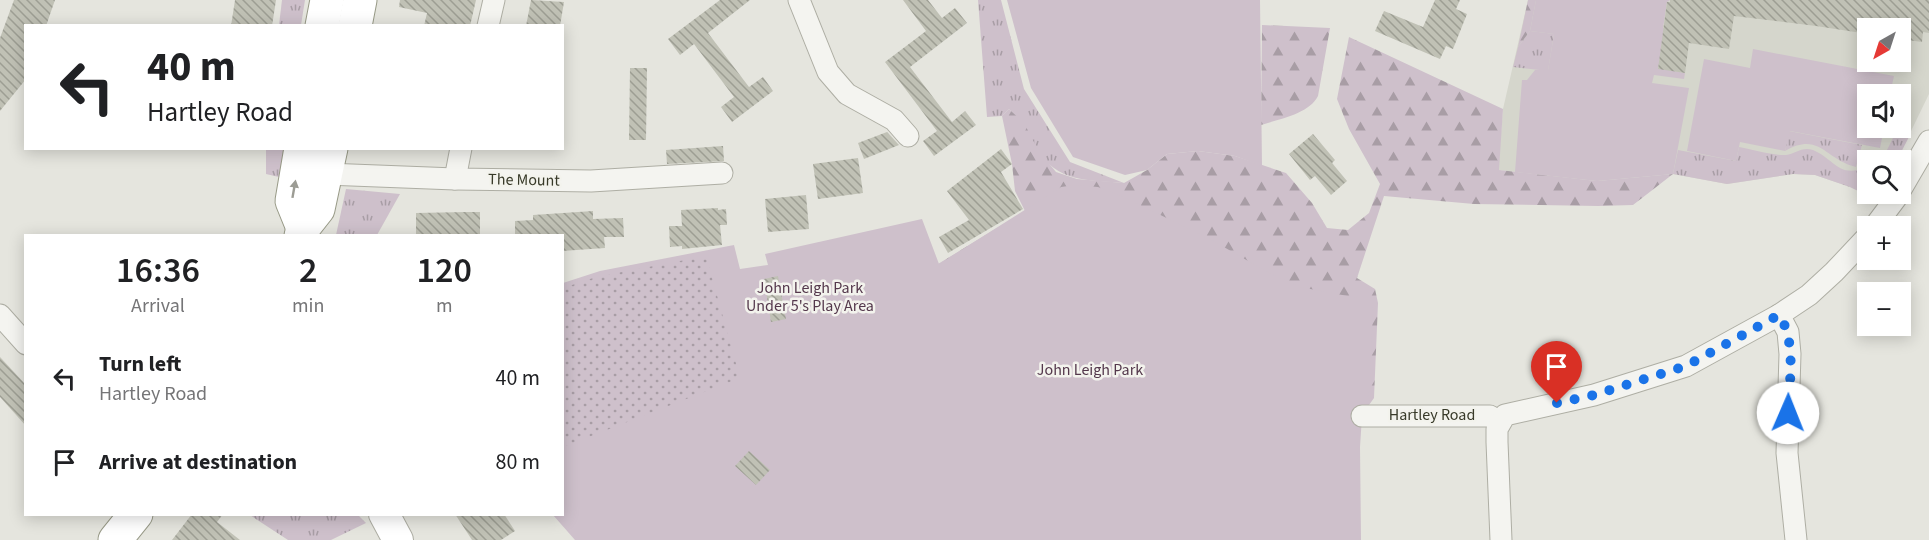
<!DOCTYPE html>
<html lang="en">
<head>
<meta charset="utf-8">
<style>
  :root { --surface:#fff; --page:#f6f6f6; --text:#202124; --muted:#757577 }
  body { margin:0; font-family:"Source Sans 3",sans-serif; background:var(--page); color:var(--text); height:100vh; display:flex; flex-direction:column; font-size:22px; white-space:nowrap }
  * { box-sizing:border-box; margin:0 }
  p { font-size:20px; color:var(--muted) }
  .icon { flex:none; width:33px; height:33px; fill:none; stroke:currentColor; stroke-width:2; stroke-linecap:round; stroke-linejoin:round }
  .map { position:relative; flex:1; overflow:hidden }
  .sheet { position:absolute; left:24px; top:234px; width:540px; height:282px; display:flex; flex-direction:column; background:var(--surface); border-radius:0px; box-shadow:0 3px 15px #0003 }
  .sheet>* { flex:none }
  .banner { position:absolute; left:24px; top:24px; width:540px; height:126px; border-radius:0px; box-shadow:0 3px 15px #0003; background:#fff; color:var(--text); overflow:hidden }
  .needle { width:39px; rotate:219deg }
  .controls { position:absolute; left:1857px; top:18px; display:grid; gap:12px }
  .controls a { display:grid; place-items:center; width:54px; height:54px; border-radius:0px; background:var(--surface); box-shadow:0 3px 15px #0003; font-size:30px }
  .pin { position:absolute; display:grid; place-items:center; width:51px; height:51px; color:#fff; margin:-62px -26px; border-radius:50% 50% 50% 0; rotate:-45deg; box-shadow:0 0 6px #0007 }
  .pin .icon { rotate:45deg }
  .me { position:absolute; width:66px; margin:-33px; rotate:1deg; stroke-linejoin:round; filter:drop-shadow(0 0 4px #0008) }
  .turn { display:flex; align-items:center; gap:21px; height:126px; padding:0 24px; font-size:27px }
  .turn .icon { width:78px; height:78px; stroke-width:2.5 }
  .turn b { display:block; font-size:42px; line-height:51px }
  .eta { display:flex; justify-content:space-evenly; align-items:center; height:102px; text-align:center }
  .eta b { font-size:36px; font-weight:600; line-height:42px }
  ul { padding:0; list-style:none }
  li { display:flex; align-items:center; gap:18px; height:84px; padding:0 24px }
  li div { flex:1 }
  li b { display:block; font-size:22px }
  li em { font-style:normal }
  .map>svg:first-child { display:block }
</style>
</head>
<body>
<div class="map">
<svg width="1929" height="540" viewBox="0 0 1929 540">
  <defs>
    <pattern id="grass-tufts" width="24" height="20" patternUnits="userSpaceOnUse" patternTransform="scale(1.5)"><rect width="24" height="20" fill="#cec0cb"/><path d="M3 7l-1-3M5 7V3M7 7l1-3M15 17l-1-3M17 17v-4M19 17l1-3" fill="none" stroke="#a89da5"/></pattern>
    <pattern id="forest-firs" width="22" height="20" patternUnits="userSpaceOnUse" patternTransform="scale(1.5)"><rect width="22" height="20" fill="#cec0cb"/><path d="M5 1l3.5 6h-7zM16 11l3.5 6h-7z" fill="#a89da5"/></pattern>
    <pattern id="garden-dots" width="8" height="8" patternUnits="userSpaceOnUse" patternTransform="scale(1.5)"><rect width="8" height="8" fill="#cec0cb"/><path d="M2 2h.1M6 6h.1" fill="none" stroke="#a89da5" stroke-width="1.8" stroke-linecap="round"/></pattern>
    <pattern id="building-back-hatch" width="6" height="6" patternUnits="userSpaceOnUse" patternTransform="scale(1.5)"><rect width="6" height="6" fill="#c0c1b5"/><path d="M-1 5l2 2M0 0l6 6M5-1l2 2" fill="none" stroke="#9d9e93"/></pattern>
  </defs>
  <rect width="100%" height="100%" fill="#e5e5de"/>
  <!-- built -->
  <path fill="#d5d6cc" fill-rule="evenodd" d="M1528 0H1929V94L1897 160H1868V194H1881L1877 200 1850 187 1815 175 1793 174 1727 184 1673 174 1597 181 1498 170 1503 109ZM1868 28H1900V62H1868ZM1868 94H1900V128H1868Z"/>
  <!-- grass -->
  <g fill="url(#grass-tufts)">
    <polygon points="282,0 305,0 301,25 279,25"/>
    <path d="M978 0H1001L1024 89 1070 162 1124 183C1088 180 1057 183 1036 148 1027 131 1023 123 1009 109L1002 116 987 117Z"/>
    <polygon points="1530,31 1554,34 1548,71 1513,67 1518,47"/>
    <path d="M1789 131 1862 145 1856 167C1825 160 1820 131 1785 151Z"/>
    <polygon points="1894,136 1909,137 1897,160 1880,160 1883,158"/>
    <path d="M1739 147C1750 149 1776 156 1786 155 1795 154 1802 146 1813 150 1835 159 1838 179 1867 167L1868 194H1881L1877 200 1850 187 1815 175 1793 174 1727 184 1673 174 1678 150 1736 161Z"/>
    <polygon points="266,149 285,149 283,178 266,174"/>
    <polygon points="346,189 400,194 377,235 336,235"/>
    <polygon points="250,515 358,515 366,523 331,540 288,540"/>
  </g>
  <!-- forest -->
  <g fill="url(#forest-firs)">
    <polygon points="1528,0 1536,0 1530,31 1518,47"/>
    <path d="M1262 25 1330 28 1318 96C1309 114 1279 119 1261 125Z"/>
    <polygon points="1349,37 1503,109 1499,170 1597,181 1673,174 1633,205 1598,206 1474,204 1384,196 1357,278 1375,289 1378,303 1374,398 1369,405 1362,407 938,264 1025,211 1015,191 1012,164 1002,116 1009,109 1024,123 1038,150 1056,172 1077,179 1124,183 1147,170 1167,154 1198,151 1235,156 1286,173 1312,203 1327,228 1348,230 1369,213 1380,184 1349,129 1337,99"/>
  </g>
  <!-- park -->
  <g fill="#cec0cb">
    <polygon points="1007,0 1260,0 1262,166 1235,156 1198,151 1167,154 1147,170 1125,175 1073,157 1031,88"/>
    <polygon points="1536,0 1670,0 1667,2 1663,28 1666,29 1658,68 1685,73 1684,79 1654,75 1652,83 1689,88 1673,174 1597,181 1515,172 1522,80 1527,80 1535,70 1548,70 1554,34 1530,31"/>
    <polygon points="1753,49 1894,76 1890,94 1868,94 1868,128 1884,128 1880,148 1790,131 1785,151 1740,142 1736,161 1687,151 1704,59 1750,68"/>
    <polygon points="1075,185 1098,187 1117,194 1210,239 1269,273 1300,287 1358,298 1373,303 1370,389 1362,416 1360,447 1361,540 575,540 553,515 562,514 563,283 600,271 734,245 740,269 768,265 765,254 922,219 939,264 1061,187"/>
  </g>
  <!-- garden -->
  <polygon fill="url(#garden-dots)" points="706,256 740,378 563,447 563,288 596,277"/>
  <!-- building -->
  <g fill="url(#building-back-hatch)">
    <polygon points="14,0 55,0 46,26 26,26 26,79 0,111 0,38"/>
    <polygon points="235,0 276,0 272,26 231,26"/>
    <polygon points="400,0 476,0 470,26 424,26 427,13 399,7"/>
    <polygon points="531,0 564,2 560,26 526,26"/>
    <polygon points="720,0 750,0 708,33 749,87 763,77 773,91 732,122 721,107 734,97 694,44 680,55 668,39"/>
    <polygon points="903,0 928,0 942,18 955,8 967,23 910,67 952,122 965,111 976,125 934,156 923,141 937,131 885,62 926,31"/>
    <polygon points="1435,0 1460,0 1456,9 1467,14 1453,49 1446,46 1440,59 1375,31 1384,11 1423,27"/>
    <polygon points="1670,0 1929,0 1929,33 1923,32 1922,42 1900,39 1900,28 1868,28 1868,34 1816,26 1734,16 1729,49 1689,43 1685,73 1658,69 1667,2 1670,2"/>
    <polygon points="630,68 647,68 646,140 629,140"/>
    <polygon points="887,132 899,145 864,159 858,143"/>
    <polygon points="1313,134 1335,160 1332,163 1347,181 1331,195 1315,176 1310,180 1289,154"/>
    <polygon points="723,146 724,161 667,164 666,150"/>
    <polygon points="1001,149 1012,164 1001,172 1023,209 948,253 939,237 969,220 947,191"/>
    <polygon points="858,158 863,193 818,199 813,164"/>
    <polygon points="806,195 809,229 768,232 765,199"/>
    <polygon points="718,208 718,210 726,209 727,225 720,225 722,245 682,249 682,246 670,247 669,226 682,226 681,210"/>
    <polygon points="593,211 593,219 623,218 624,237 604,237 605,248 562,251 562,236 515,236 515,221 533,220 533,215"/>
    <polygon points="466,212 480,212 480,236 416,236 416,213"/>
    <polygon points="778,276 786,319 771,322 764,279"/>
    <polygon points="0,357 26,385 26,426 0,397"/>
    <polygon points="749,451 770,470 756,485 735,466"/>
    <polygon points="192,514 223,514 217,522 240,540 172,540"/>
    <polygon points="455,514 504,514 515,531 501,540 472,540"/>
  </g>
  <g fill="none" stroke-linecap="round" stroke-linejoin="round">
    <!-- street casing -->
    <g stroke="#aeaea4" stroke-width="23">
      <g id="street">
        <polyline points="799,0 828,72 847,94 894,120 908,136"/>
        <polyline points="488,26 494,0"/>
        <polyline points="326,174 455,179 591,181 722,173"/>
        <polyline points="455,179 461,148"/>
        <polyline points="1900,191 1929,141"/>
        <polyline points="1875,226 1899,194"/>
        <polyline points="0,315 26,344"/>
        <polyline points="1779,315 1788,332 1790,354 1787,453 1796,540"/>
        <polyline points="1362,416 1490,416 1500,422"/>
        <polyline points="1501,540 1497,442 1497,429 1505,415 1594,395 1686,366 1779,315 1809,295 1834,272 1868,236"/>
      </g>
    </g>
    <!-- secondary casing -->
    <g stroke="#aeaea4" stroke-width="32">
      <polyline id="secondary" points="384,514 398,540"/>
    </g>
    <!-- highway casing -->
    <g stroke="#989a87" stroke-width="35">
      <g id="highway">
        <polyline points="322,26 327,0"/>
        <polyline points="355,26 360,0"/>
        <polyline points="301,148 292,201 303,228"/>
        <polyline points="301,236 303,228 318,209 331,148"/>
        <polyline points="115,540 136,514"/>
      </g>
    </g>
    <!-- street -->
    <use href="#street" stroke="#f4f4f0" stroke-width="21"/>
    <!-- secondary -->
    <use href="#secondary" stroke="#fff" stroke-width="30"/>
    <!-- highway -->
    <use href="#highway" stroke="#fff" stroke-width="33"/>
  </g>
  <!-- one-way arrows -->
  <defs><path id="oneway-solid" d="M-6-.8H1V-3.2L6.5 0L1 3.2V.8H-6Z" transform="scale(1.5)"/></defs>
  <use fill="#9c9c94" href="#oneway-solid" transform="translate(294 189) rotate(-80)"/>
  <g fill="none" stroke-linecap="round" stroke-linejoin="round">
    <!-- route -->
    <path stroke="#1a73e8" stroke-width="10" stroke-dasharray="0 18" d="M1557 403 1594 395 1686 366 1779 315C1797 341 1789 383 1788 413"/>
  </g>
  <g text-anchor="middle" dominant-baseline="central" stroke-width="5" stroke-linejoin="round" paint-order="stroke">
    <!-- street labels -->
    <g font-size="16" fill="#383a29" stroke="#f3f3ed">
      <text transform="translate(524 180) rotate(1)">The Mount</text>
      <text x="1432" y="415">Hartley Road</text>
    </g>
    <!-- park labels -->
    <g font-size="16" fill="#54384c" stroke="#f3f3ed">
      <text x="810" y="288">John Leigh Park<tspan x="810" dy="18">Under 5's Play Area</tspan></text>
      <text x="1090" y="370">John Leigh Park</text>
    </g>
  </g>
</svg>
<div class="controls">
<a><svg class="needle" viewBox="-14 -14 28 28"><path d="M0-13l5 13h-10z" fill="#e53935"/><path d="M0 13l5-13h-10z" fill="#757577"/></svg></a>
<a><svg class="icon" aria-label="sound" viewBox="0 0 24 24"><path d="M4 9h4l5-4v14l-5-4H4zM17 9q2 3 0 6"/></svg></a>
<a><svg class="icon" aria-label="search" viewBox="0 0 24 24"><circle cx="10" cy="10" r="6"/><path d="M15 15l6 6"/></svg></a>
<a>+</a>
<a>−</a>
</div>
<div class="pin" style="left:1557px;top:403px;background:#d93025"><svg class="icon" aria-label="arrive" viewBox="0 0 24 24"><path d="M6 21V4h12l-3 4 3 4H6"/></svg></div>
<svg class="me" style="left:1788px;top:413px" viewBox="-20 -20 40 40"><circle r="19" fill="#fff"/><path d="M0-13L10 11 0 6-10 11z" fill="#1a73e8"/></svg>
<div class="banner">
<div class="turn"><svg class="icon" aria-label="left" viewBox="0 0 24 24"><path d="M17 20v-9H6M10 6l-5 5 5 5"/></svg><div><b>40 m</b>Hartley Road</div></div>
</div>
<section class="sheet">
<div class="eta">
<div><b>16:36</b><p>Arrival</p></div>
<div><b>2</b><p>min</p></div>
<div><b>120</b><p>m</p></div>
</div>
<ul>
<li><svg class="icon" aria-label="left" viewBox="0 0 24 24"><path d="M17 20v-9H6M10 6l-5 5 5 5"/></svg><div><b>Turn left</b><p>Hartley Road</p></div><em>40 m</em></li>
<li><svg class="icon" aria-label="arrive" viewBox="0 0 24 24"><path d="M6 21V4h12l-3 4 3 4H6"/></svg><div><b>Arrive at destination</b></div><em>80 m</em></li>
</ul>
</section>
</div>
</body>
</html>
